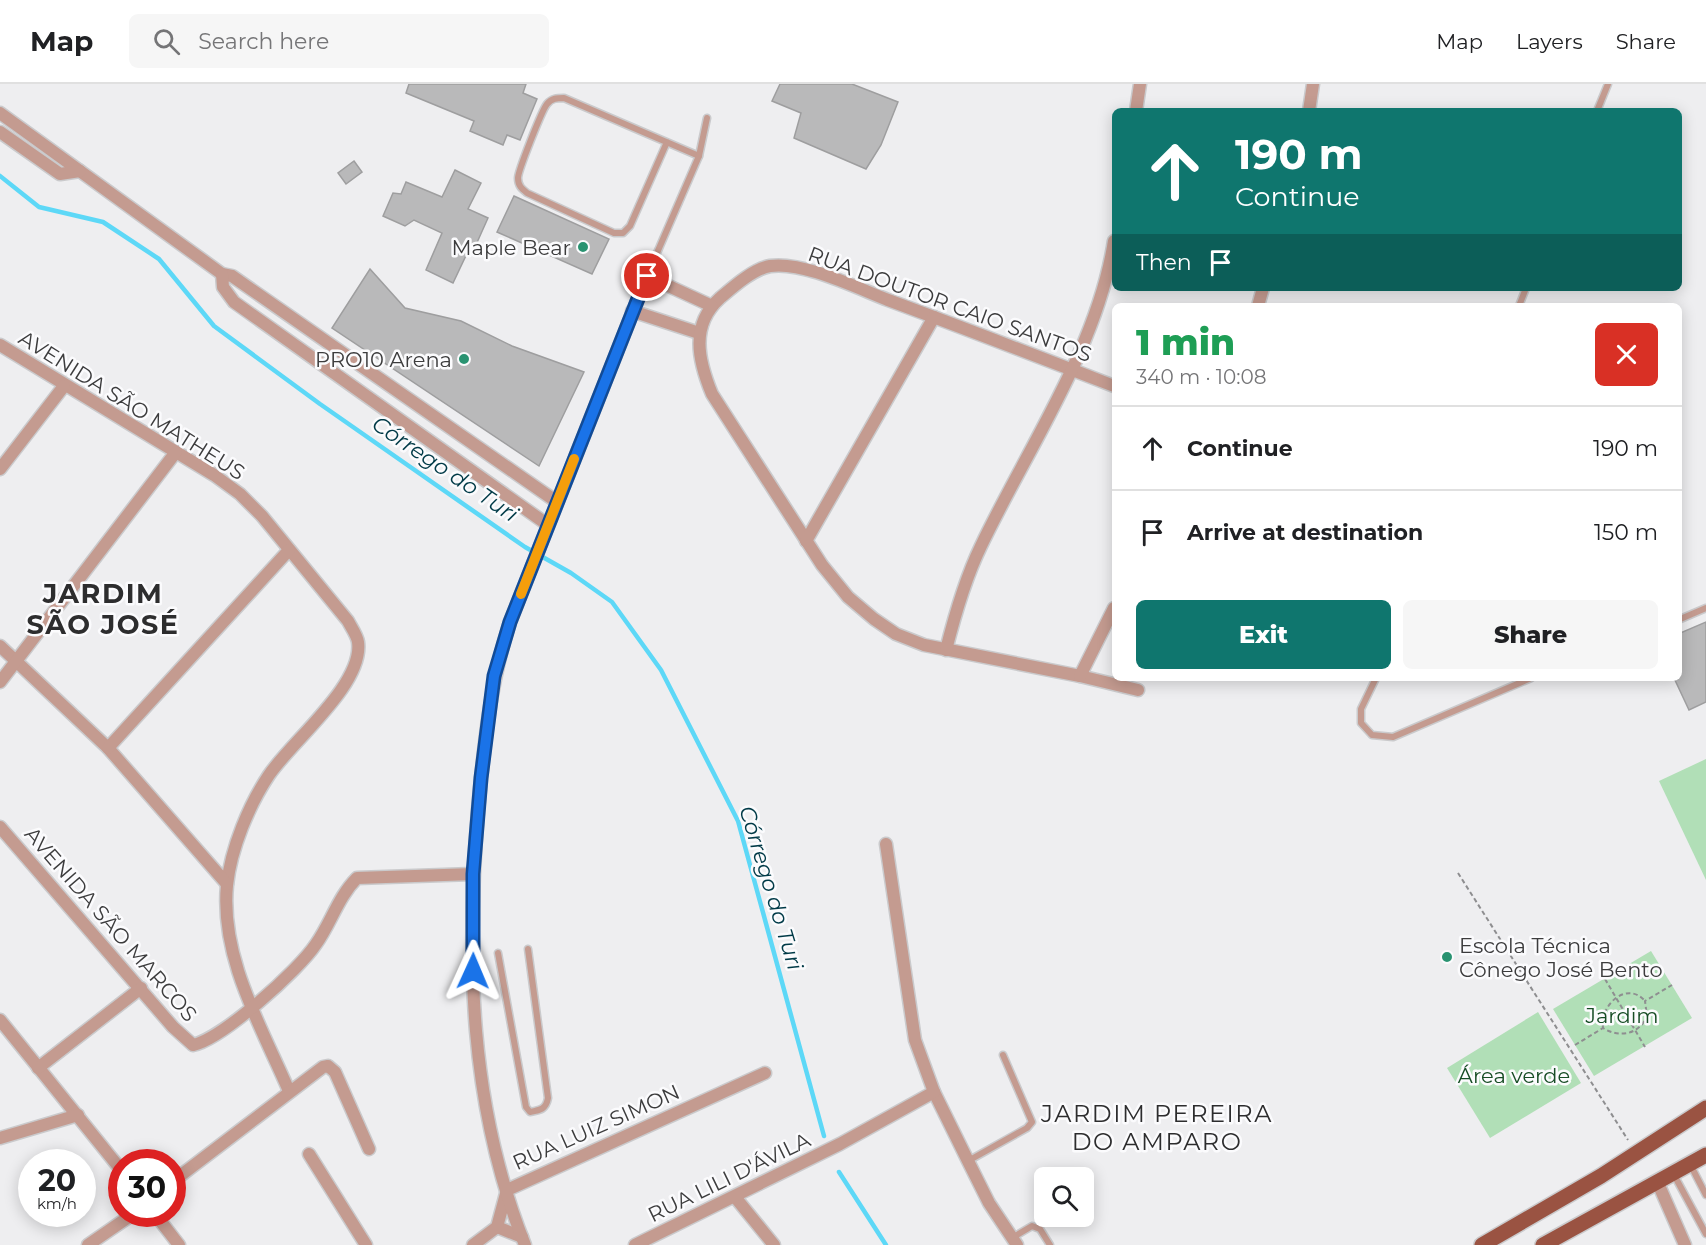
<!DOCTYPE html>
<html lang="en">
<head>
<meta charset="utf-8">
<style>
  :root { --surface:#fff; --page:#f6f6f6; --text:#202124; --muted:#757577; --line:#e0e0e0; --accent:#0f766e }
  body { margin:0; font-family:Montserrat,sans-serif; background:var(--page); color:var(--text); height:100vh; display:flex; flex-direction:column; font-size:22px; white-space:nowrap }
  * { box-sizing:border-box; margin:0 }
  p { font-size:20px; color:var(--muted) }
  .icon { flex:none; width:33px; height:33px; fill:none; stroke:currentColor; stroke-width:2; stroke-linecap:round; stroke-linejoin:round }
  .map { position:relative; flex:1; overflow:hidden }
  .drawer { position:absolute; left:1112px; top:219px; width:570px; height:378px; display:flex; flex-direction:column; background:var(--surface); border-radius:9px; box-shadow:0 3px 15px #0003 }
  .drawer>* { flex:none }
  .banner { position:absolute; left:1112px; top:24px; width:570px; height:183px; border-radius:9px; box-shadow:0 3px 15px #0003; background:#0f766e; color:#fff; overflow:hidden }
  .tools { position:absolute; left:1034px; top:1083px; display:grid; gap:12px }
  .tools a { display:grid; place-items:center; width:60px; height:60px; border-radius:9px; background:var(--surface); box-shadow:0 3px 15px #0003; font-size:30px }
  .speed { position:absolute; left:18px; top:1065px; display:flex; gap:12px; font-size:30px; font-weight:700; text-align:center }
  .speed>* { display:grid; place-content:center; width:78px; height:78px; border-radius:50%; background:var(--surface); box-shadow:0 3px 15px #0003; line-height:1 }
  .speed small { font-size:15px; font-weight:400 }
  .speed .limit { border:9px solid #d22; background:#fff; color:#111 }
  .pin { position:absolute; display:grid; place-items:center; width:51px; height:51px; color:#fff; margin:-26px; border:3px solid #fff; border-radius:50%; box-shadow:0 2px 6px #0007 }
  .me { position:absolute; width:66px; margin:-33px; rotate:1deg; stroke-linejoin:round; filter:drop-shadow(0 0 4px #0008) }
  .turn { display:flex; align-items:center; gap:21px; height:126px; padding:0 24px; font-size:27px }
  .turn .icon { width:78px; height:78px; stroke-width:2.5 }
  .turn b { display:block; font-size:42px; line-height:51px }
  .then { display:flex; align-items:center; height:57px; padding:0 24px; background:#0003; gap:12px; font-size:22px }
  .round { display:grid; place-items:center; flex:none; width:63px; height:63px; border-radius:9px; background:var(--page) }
  .overview { display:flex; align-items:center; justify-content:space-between; height:102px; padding:0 24px }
  h1 { font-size:36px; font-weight:800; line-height:45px; color:#1e9e55 }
  .button { display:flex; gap:12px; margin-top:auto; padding:12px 24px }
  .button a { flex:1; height:69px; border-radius:9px; background:var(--accent); color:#fff; font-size:24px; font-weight:800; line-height:69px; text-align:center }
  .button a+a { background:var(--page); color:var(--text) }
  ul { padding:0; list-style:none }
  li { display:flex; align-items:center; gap:18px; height:84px; padding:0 24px; border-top:2px solid var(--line) }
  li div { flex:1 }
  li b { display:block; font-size:22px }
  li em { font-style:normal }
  header { display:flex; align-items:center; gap:36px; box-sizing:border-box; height:84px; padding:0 30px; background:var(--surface); border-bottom:2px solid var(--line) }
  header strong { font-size:28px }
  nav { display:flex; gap:33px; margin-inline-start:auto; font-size:21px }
  .search { width:420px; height:54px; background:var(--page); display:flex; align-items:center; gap:15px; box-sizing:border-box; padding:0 21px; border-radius:9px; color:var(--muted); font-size:22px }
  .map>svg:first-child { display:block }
</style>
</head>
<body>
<header>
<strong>Map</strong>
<div class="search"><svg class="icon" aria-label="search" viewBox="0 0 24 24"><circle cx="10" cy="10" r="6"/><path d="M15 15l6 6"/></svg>Search here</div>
<nav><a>Map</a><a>Layers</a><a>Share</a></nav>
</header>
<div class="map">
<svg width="1706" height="1161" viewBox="0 0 1706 1161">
  <rect width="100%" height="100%" fill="#eeeef0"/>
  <!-- green -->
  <g fill="#b1dfb7">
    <polygon points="1706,675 1706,796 1659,697"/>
    <polygon points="1651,867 1692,934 1594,992 1553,925"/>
    <polygon points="1538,928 1581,999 1490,1054 1447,984"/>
  </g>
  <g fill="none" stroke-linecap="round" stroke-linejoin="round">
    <!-- stream -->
    <g stroke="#5dd8f7" stroke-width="4.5">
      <polyline points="0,92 39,123 103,138 159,175 214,242 320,320 525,463 571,489 612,518 661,586 738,737 824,1052"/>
      <polyline points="839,1088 886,1161"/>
    </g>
  </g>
  <!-- building -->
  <g fill="#b9b9ba" stroke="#9e9e9f" stroke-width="1.5">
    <polygon points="409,0 526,0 523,9 537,15 520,56 507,51 503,61 470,47 474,37 406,9"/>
    <polygon points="780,0 852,0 898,18 881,61 866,85 794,54 801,29 772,17"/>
    <polygon points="354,77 362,88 346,100 338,89"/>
    <polygon points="455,86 481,99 468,125 488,134 475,163 471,161 453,199 426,186 442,149 414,136 405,142 383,132 393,109 401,110 406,98 442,113"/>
    <polygon points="514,112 609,155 592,190 497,148"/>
    <polygon points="370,185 405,224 461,237 512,262 584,288 539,382 332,244"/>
    <polygon points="1706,538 1706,618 1689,626 1674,594 1678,594 1678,550"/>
  </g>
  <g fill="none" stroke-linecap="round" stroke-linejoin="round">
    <!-- service casing -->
    <g stroke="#cacacc" stroke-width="9">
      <g id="service">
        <polyline points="1597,27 1608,0"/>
        <path d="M667 58 630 142 623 149H614L527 109C522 105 518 102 518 94 518 87 542 26 547 20 552 14 557 14 564 14L699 72"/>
        <polyline points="647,192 699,72 707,34"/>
        <polyline points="1519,222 1526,204"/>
        <polyline points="1678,536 1706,524"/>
        <polyline points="1376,594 1361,625 1361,639 1372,651 1393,653 1531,594"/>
        <path d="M498 869 526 1023 530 1028C541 1026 546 1025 548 1014L528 865"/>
        <polyline points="968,1077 1027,1044 1032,1038 1003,971"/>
        <polyline points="1690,1080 1706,1111"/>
        <polyline points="1673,1089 1706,1150"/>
        <polyline points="1012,1154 1032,1142 1040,1145 1050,1161"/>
      </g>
    </g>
    <!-- minor casing -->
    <g stroke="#cacacc" stroke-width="15">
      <g id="minor">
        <polyline points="1136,27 1140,0"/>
        <polyline points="1309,27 1313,0"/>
        <polyline points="0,29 222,190 232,192 557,418"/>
        <polyline points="0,48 60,90 80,87"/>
        <polyline points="222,190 223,203 234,218 548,441"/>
        <polyline points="1258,222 1263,204"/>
        <polyline points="632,227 699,249"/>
        <path d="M0 261 214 391 240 410 262 432 348 537C351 543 357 551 358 558 364 600 292 657 269 691 249 721 231 764 227 801 220 873 261 942 289 1007"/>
        <path d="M1114 302C1039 273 964 244 888 216 857 204 803 177 770 182 753 185 733 203 720 214 690 241 698 276 712 310L822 481 848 513 874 535 896 550 924 561 1080 592 1138 606"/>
        <polyline points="0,385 64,302"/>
        <polyline points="806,457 934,233"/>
        <polyline points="0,562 108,664 227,800"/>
        <path d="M946 566C955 530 965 495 981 462 1027 365 1097 265 1114 157"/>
        <polyline points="1080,592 1114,524"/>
        <polyline points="0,598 176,368"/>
        <polyline points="108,664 289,466"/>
        <path d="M0 743 173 943 193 961C222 955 299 886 316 860 331 839 338 813 357 794L473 790"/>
        <polyline points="886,760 915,956 934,1008 968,1077 989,1119 1017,1161"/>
        <polyline points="0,936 122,1087"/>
        <polyline points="38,984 141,904"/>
        <polyline points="0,1054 78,1031"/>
        <polyline points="309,1070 366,1161"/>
        <polyline points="1657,1097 1685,1161"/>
        <polyline points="172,1098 323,983 328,982 335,988 369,1065"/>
        <polyline points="735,1113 774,1161"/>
        <polyline points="155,1130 179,1161"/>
        <polyline points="497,1143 522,1153"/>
        <polyline points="88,1161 133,1130"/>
        <polyline points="473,1161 497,1143 507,1106 765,989"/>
        <path d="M525 1161C469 1021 466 875 478 726 484 662 490 599 510 538L647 192 712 222"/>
        <polyline points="635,1161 840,1060 934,1008"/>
      </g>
    </g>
    <!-- primary casing -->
    <g stroke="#cacacc" stroke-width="18">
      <g id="primary">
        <polyline points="1482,1161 1601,1092 1706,1024"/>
        <polyline points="1543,1161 1706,1071"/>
      </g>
    </g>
    <!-- path -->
    <g stroke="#8e8e90" stroke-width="2" stroke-dasharray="4.5 3" stroke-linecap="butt">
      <polyline points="1458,789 1628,1056"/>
      <polyline points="1605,895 1645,963"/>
      <path d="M1603 944C1600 919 1628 897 1645 917"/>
      <path d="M1575 961 1603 944C1619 954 1639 951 1647 932L1645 917 1672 901"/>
    </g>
    <!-- service -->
    <use href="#service" stroke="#c49b90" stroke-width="6"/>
    <!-- minor -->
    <use href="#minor" stroke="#c49b90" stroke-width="12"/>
    <!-- primary -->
    <use href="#primary" stroke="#9a5342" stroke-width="15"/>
  </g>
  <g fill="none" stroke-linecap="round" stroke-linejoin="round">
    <!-- route casing -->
    <g stroke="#114b97" stroke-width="15">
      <polyline id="route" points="473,887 473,790 481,694 494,592 510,538 647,192"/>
    </g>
    <!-- route -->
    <use href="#route" stroke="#1a73e8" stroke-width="10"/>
    <!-- slow -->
    <polyline stroke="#f59e0b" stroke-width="10" points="521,510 574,375"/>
  </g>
  <!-- markers -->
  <g fill="#299371" stroke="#fbfbfd" stroke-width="2">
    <circle cx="583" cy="163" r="6"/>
    <circle cx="464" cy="275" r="6"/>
    <circle cx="1447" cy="873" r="6"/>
  </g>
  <g text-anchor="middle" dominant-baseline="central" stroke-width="5" stroke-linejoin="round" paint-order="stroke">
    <!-- poi labels -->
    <g font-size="21" fill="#3c3c3d" stroke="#fbfbfd" text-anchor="end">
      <text x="571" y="163">Maple Bear</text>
      <text x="452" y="275">PRO10 Arena</text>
      <text x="1459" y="861" text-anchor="start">Escola Técnica<tspan x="1459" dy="24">Cônego José Bento</tspan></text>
    </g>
    <!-- street labels -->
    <g font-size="21" fill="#3c3c3d" stroke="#fbfbfd">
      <text transform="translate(950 220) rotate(20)">RUA DOUTOR CAIO SANTOS</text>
      <text transform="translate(132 321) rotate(32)">AVENIDA SÃO MATHEUS</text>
      <text transform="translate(111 840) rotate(49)">AVENIDA SÃO MARCOS</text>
      <text transform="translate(596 1043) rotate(-24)">RUA LUIZ SIMON</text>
      <text transform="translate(729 1093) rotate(-26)">RUA LILI D'ÁVILA</text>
    </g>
    <!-- park labels -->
    <g font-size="21" fill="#174d25" stroke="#fbfbfd">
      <text x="1622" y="931">Jardim</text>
      <text x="1514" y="991">Área verde</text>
    </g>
    <!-- water labels -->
    <g font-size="22" font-style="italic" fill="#003a47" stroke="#fbfbfd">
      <text transform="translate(445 385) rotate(34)">Córrego do Turi</text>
      <text transform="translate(771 804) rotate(73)">Córrego do Turi</text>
    </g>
    <!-- quarter labels -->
    <g font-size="24" letter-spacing="1.5" fill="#2d2d2e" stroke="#fbfbfd">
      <text x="1157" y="1029">JARDIM PEREIRA<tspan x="1157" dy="28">DO AMPARO</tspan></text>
    </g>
    <!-- district labels -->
    <g font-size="27" font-weight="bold" letter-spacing="1.5" fill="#2d2d2e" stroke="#fbfbfd">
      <text x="103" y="509">JARDIM<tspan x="103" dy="31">SÃO JOSÉ</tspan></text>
    </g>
  </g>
</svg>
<div class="tools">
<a><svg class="icon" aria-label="search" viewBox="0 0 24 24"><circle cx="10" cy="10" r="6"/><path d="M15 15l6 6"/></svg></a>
</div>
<div class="speed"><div>20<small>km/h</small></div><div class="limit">30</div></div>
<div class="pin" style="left:647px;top:192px;background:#d93025"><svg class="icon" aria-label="arrive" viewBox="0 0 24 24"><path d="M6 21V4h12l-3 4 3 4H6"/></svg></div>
<svg class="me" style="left:473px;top:887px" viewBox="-20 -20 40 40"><path d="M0-17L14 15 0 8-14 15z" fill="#1a73e8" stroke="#fff" stroke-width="4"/></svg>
<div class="banner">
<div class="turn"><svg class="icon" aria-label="ahead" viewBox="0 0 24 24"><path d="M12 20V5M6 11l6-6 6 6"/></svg><div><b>190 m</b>Continue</div></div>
<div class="then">Then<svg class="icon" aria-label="arrive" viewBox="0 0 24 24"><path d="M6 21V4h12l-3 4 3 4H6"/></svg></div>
</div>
<section class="drawer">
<div class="overview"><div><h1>1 min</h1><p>340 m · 10:08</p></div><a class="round" style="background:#d93025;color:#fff"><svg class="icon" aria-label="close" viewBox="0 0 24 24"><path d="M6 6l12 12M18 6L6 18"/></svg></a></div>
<ul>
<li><svg class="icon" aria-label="ahead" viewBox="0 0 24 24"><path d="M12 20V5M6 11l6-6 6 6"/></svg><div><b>Continue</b></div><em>190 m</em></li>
<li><svg class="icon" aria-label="arrive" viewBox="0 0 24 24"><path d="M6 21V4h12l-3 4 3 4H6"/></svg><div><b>Arrive at destination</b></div><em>150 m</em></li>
</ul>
<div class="button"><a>Exit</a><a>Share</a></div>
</section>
</div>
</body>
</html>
